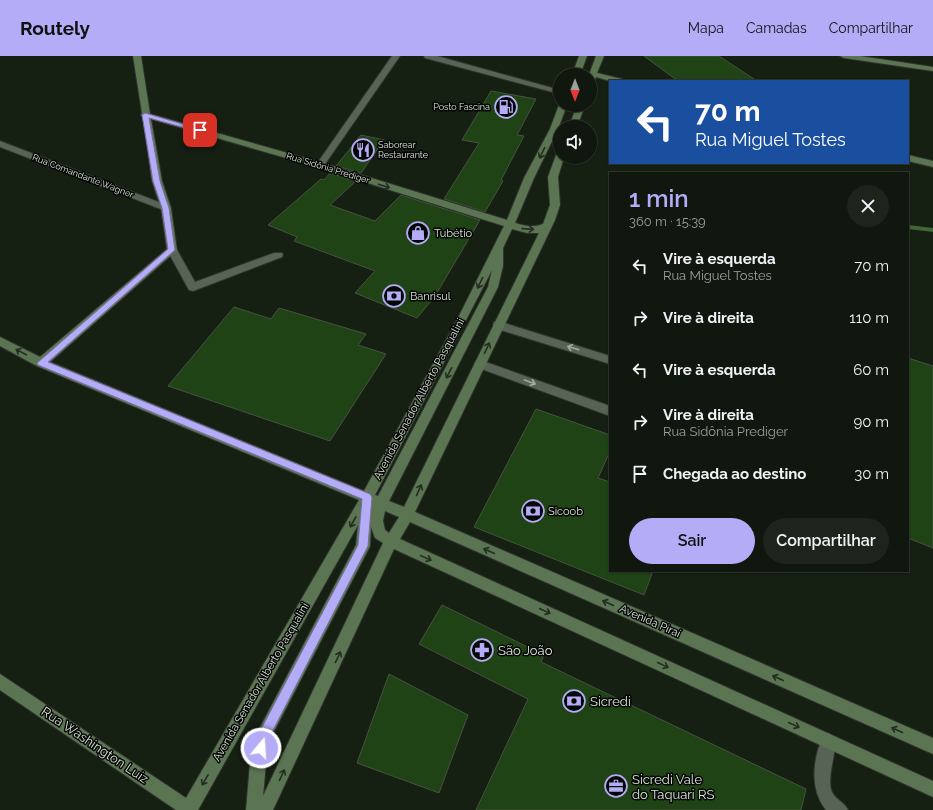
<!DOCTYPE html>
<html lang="pt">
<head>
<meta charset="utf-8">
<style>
  :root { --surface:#10170e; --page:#1e241c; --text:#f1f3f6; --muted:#9c9f9e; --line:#30362e; --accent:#b5acf8 }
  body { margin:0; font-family:Raleway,sans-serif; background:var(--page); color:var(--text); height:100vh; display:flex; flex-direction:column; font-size:15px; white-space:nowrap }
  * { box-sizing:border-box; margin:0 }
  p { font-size:13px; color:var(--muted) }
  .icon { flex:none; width:22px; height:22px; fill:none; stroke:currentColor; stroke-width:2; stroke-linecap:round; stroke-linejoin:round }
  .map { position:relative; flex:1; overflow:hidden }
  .side { position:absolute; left:609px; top:116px; width:300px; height:400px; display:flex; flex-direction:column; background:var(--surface); border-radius:0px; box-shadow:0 1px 3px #0004,0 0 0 1px var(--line) }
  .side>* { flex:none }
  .hud { position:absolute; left:609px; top:24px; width:300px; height:84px; border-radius:0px; box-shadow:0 1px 3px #0004,0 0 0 1px var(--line); background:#1a4fa0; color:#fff; overflow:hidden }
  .needle { width:26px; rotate:180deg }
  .controls { position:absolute; left:553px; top:12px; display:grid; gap:8px }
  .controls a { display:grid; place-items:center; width:44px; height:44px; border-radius:50%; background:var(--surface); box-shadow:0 1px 3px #0004,0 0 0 1px var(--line); font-size:20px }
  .pin { position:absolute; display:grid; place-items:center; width:34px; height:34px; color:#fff; margin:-17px; border-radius:8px; box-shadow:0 2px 6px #0006 }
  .me { position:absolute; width:44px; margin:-22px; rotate:18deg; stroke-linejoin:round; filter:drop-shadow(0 0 3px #0008) }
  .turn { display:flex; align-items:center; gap:14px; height:84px; padding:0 20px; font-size:18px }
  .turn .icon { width:52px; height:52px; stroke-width:2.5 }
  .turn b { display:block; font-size:28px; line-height:34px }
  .round { display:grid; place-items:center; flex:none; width:42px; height:42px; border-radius:21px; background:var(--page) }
  .summary { display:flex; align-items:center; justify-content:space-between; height:68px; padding:0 20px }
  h1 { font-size:24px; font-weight:600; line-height:30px; color:var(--accent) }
  .button { display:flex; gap:8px; margin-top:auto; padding:8px 20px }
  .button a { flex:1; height:46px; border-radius:24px; background:var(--accent); color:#111; font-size:16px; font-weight:600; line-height:46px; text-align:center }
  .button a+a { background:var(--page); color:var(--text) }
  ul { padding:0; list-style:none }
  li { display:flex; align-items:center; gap:12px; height:52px; padding:0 20px }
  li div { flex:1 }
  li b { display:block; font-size:15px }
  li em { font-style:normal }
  header { display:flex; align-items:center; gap:24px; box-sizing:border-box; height:56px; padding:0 20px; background:var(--accent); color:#111 }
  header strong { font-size:19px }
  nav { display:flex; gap:22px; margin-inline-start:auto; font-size:14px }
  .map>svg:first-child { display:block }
</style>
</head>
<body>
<header>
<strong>Routely</strong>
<nav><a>Mapa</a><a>Camadas</a><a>Compartilhar</a></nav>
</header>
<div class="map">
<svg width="933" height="754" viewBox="0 0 933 754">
  <rect width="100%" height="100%" fill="#151f12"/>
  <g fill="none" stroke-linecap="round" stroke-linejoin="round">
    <!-- stream -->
    <polygon fill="#416737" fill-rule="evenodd" points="908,169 933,172 933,176 908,173"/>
  </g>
  <!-- building -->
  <g fill="#1f4314" stroke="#475244">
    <polygon points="644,0 719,0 757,25 678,25"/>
    <polygon points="491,35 536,43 517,79 524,80 501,124 503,125 485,156 444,143 479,87 462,84"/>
    <polygon points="361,79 384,84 361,117 336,110"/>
    <polygon points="330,117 356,125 330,149 375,165 401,139 480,164 435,240 417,262 355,237 375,215 294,185 297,181 268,169 321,123 324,124"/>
    <polygon points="234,251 271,263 279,252 366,278 358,289 386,298 330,385 168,330"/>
    <polygon points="908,302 933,310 933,492 908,482"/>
    <polygon points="536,353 610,379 610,395 598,422 610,426 610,515 653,515 644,539 474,471"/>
    <polygon points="442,549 544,599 541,606 806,733 801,754 476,754 528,643 419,588"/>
    <polygon points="389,618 468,659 439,737 357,707"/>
  </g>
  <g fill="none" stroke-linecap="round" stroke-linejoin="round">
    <!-- lane casing -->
    <g stroke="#2f342e" stroke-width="2">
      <g id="lane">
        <polygon points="172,191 176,192 195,226 274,197 282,197 283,199 282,201 193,235 189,234 167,194"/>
        <polygon points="498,265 610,300 610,308 494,272 493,269 494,266"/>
        <polygon points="480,304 610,350 610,360 476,311 474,308 476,305"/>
        <path d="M828 677 833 680C839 694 827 716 831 733 833 743 844 745 848 754H826C809 733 813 703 823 680Z"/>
      </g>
    </g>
    <!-- street casing -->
    <g stroke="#2f342e" stroke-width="2">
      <g id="street">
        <polygon points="392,0 400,0 323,111 317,111 316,109"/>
        <polygon points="424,0 437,0 560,34 560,38 425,2"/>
        <polygon points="0,85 169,150 171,152 166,155 163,154 0,91"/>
      </g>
    </g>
    <!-- secondary casing -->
    <g stroke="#2f342e" stroke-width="2">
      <g id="secondary">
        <path d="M133 0H141L150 58 323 107 507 164 524 122 550 73 559 49 560 47V49H567L558 73 534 122 515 167C526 170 533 172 543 168L550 149 548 121 556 99 560 96V101H564L558 121 560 149 555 164 415 456 933 682V698L410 466 400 483 933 725V741L394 493 273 754H246L250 707 255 681 356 489 358 469 198 754H176L0 634V618L186 742 359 444 37 310 0 290V281L40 301 167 193 161 152 152 125 143 61 141 59 142 57ZM151 63 317 111 504 170 458 262 364 435 50 306 177 194 171 152 162 125ZM512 173 527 177H539L404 451 389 445 498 231 503 210V192ZM492 214 488 231 378 440 375 439ZM385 455 399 461 389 477 385 474 383 465ZM371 471 375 482 383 487 263 740 266 707 270 683 368 494 370 490Z"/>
        <polygon points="579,0 587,0 580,19 572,19"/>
        <polygon points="596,0 604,0 597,17 622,23 623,25 610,25 596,21 593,28 590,28 590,19 589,19"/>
        <polygon points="840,0 860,0 933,11 933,15 844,2"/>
        <polygon points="577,49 585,49 577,71 569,71"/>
        <polygon points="908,99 933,105 933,111 908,105"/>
      </g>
    </g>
    <!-- lane -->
    <use href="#lane" fill="#576354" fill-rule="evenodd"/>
    <!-- street -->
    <use href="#street" fill="#576354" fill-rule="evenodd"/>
    <!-- secondary -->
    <use href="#secondary" fill="#5b7553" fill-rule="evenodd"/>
  </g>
  <!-- one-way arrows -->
  <defs><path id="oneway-shaft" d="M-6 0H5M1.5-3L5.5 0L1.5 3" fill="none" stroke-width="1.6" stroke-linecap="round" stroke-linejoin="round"/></defs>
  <g stroke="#222e20">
    <use href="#oneway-shaft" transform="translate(542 97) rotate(116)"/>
    <use href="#oneway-shaft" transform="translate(384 130) rotate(18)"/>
    <use href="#oneway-shaft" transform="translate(528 173) rotate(4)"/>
    <use href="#oneway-shaft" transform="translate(480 227) rotate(116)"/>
    <use href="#oneway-shaft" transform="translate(487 292) rotate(-65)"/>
    <use href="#oneway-shaft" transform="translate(21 296) rotate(-152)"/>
    <use href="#oneway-shaft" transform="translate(449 317) rotate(117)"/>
    <use href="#oneway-shaft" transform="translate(419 434) rotate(-66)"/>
    <use href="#oneway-shaft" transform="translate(353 466) rotate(119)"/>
    <use href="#oneway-shaft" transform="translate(489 495) rotate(-156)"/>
    <use href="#oneway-shaft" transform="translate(426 502) rotate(25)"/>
    <use href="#oneway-shaft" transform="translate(608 547) rotate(-156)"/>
    <use href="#oneway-shaft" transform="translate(545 555) rotate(25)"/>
    <use href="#oneway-shaft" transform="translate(338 601) rotate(-65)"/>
    <use href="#oneway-shaft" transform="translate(663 609) rotate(25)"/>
    <use href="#oneway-shaft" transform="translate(778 622) rotate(-156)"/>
    <use href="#oneway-shaft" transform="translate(794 669) rotate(25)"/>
    <use href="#oneway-shaft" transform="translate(897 674) rotate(-156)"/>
    <use href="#oneway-shaft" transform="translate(282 719) rotate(-65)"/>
    <use href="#oneway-shaft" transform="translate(205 724) rotate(120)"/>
  </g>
  <g stroke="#a1aa9f">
    <use href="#oneway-shaft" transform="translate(573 292) rotate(-163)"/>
    <use href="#oneway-shaft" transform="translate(530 326) rotate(20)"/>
  </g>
  <!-- route -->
  <polygon fill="#b5acf8" stroke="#7670a1" points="145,57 203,74 200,76 149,62 160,125 169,152 175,194 48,306 370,438 372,441 368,490 269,682 265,696 261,697 257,696 255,692 259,677 358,489 362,443 38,309 37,307 168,193 162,152 153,125 142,59"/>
  <!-- icons -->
  <defs>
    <g id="fuel-ring" transform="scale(1.15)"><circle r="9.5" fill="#040704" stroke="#b5acf8" stroke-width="1.5"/><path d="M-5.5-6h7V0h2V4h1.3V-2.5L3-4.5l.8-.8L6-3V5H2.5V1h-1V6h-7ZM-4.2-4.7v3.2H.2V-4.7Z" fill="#b5acf8"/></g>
    <g id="restaurant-ring" transform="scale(1.15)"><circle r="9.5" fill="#040704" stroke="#b5acf8" stroke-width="1.5"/><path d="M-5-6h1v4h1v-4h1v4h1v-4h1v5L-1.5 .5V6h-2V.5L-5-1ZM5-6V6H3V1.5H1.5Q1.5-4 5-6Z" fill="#b5acf8"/></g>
    <g id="shop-ring" transform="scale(1.15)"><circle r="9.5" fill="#040704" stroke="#b5acf8" stroke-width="1.5"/><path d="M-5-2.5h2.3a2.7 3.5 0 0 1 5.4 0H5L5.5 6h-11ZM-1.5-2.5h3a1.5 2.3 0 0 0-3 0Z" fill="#b5acf8"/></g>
    <g id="bank-ring" transform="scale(1.15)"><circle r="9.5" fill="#040704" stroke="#b5acf8" stroke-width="1.5"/><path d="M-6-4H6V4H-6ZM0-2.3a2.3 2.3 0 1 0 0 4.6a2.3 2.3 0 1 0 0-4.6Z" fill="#b5acf8"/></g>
    <g id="pharmacy-ring" transform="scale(1.15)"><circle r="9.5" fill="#040704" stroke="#b5acf8" stroke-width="1.5"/><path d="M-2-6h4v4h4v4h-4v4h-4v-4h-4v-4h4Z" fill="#b5acf8"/></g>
    <g id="office-ring" transform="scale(1.15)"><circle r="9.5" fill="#040704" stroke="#b5acf8" stroke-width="1.5"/><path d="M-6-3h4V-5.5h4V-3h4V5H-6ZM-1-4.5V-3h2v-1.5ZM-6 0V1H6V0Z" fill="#b5acf8"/></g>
  </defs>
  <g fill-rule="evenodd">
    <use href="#fuel-ring" x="506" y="51"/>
    <use href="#restaurant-ring" x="363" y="94"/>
    <use href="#shop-ring" x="418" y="177"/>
    <use href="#bank-ring" x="394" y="240"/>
    <use href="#bank-ring" x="533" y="455"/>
    <use href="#pharmacy-ring" x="482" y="594"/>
    <use href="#bank-ring" x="574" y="645"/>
    <use href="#office-ring" x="616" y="730"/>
  </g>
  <g text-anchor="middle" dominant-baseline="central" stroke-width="3" stroke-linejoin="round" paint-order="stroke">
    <!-- far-poi labels -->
    <g font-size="9" fill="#dde4dc" stroke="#040704" text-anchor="end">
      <text x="490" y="51">Posto Fascina</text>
      <text x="378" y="89" text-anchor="start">Saborear<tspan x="378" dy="10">Restaurante</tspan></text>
    </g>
    <!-- far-street labels -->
    <g font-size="9" fill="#dde4dc" stroke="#040704">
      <text transform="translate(328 112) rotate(17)">Rua Sidônia Prediger</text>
      <text transform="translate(83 120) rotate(21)">Rua Comandante Wagner</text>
    </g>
    <!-- poi labels -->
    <g font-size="11" fill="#dde4dc" stroke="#040704" text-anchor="start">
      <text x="434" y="177">Tubétio</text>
      <text x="410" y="240">Banrisul</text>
      <text x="548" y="455">Sicoob</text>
    </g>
    <!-- street labels -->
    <g font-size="11" fill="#dde4dc" stroke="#040704">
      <text transform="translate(419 343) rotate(-62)">Avenida Senador Alberto Pasqualini</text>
      <text transform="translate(650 565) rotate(24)">Avenida Piraí</text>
      <text transform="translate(261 626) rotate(-60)">Avenida Senador Alberto Pasqualini</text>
    </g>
    <!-- near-poi labels -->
    <g font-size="13" fill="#dde4dc" stroke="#040704" text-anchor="start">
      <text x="498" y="594">São João</text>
      <text x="590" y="645">Sicredi</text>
      <text x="632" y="723">Sicredi Vale<tspan x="632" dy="15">do Taquari RS</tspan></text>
    </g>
    <!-- near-street labels -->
    <g font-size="13" fill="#dde4dc" stroke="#040704">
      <text transform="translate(95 689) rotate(34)">Rua Washington Luiz</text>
    </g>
  </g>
</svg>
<div class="controls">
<a><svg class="needle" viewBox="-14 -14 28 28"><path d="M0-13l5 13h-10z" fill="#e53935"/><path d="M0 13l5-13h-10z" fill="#9c9f9e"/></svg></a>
<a><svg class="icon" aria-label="sound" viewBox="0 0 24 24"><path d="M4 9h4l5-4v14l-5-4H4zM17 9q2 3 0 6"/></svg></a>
</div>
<div class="pin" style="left:200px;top:74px;background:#d93025"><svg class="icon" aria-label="arrive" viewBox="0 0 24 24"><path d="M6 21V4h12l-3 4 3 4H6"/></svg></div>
<svg class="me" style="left:261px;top:692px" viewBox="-20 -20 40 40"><circle r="17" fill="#b5acf8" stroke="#fff" stroke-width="3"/><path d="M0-11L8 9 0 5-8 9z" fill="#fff"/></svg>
<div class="hud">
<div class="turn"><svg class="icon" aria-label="left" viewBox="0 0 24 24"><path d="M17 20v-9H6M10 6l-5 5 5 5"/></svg><div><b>70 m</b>Rua Miguel Tostes</div></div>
</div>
<section class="side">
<div class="summary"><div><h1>1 min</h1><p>360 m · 15:39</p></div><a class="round"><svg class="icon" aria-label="close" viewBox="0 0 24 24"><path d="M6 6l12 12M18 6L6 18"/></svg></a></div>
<ul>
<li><svg class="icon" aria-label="left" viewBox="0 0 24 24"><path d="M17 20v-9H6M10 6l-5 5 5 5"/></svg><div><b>Vire à esquerda</b><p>Rua Miguel Tostes</p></div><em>70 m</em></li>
<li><svg class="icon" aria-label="right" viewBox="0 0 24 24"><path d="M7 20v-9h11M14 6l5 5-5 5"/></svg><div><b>Vire à direita</b></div><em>110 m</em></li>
<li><svg class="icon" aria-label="left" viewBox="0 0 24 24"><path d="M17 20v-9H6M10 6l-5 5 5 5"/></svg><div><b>Vire à esquerda</b></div><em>60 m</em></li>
<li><svg class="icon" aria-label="right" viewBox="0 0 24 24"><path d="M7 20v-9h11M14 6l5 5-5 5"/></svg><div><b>Vire à direita</b><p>Rua Sidônia Prediger</p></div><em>90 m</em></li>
<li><svg class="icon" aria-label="arrive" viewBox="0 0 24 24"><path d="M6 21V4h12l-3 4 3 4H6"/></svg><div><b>Chegada ao destino</b></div><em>30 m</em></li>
</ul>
<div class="button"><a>Sair</a><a>Compartilhar</a></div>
</section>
</div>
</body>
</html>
